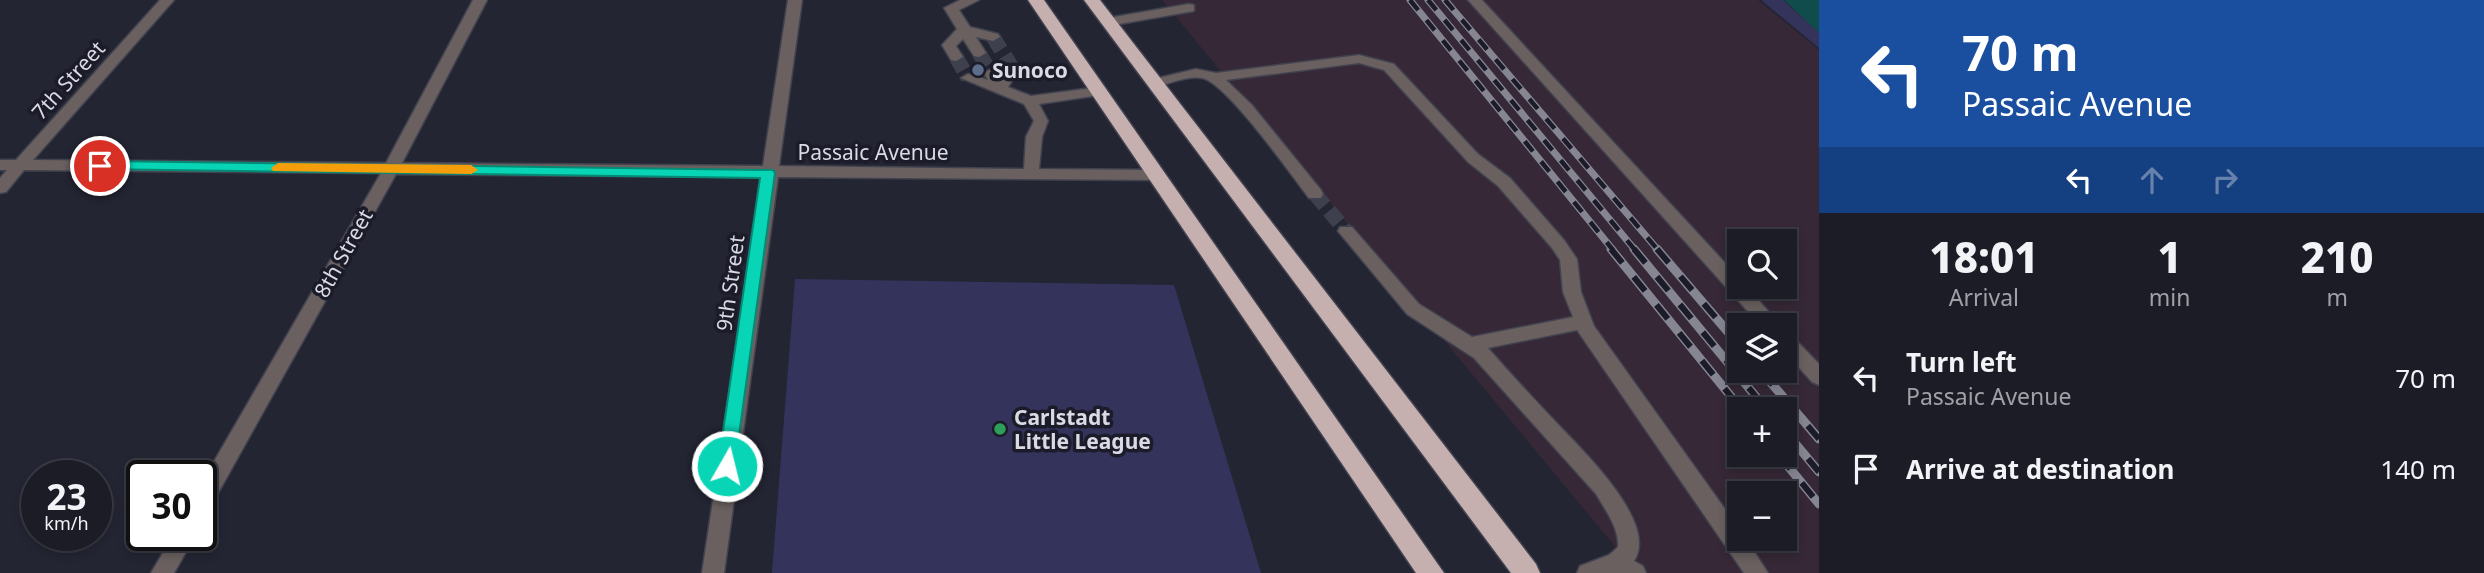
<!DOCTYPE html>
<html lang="en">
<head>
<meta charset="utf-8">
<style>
  :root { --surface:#1b1c26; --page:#282932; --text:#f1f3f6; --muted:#a0a1a7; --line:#393a43 }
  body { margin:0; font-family:"Noto Sans",sans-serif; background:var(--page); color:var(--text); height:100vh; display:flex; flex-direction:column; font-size:26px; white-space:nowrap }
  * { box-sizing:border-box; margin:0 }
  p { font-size:23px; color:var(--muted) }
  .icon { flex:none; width:38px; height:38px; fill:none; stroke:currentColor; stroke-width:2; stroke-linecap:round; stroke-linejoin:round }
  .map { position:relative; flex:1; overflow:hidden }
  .drawer { display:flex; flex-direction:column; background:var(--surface); width:665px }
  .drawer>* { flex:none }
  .top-card { background:#1a4fa0; color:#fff; overflow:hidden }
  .fabs { position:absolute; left:1727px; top:229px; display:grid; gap:14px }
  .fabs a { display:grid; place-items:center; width:70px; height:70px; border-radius:0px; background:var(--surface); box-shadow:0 4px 10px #0003,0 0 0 2px var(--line); font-size:35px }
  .speed { position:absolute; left:21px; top:460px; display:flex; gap:14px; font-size:35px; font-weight:700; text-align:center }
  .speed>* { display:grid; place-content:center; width:91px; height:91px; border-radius:50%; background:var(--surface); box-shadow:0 4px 10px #0003,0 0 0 2px var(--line); line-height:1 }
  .speed small { font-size:18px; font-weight:400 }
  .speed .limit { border:4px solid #111; border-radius:10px; background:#fff; color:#111 }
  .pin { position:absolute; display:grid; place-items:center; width:60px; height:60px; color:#fff; margin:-30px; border:4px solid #fff; border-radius:50%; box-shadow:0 2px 7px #0007 }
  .me { position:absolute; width:77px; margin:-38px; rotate:8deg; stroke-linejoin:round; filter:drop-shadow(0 0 5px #0008) }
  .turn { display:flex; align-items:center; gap:24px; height:147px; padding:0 28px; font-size:32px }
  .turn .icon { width:91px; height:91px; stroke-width:2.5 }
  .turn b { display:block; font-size:49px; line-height:60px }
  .lanes { display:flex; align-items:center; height:66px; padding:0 28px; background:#0003; justify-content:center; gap:35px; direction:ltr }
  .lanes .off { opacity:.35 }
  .eta { display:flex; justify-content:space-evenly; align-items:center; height:119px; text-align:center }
  .eta b { font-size:42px; font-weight:800; line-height:49px }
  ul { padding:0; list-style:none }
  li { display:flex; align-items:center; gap:21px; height:91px; padding:0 28px }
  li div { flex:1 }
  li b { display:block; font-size:26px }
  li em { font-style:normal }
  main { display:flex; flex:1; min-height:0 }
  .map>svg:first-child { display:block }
</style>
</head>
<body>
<main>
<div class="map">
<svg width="1819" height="573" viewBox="0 0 1819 573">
  <rect width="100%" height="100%" fill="#242533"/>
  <!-- industrial -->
  <path fill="#362836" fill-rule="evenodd" d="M1162 0H1758L1819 50V573H1637ZM1740 242H1785V287H1740ZM1740 326H1785V371H1740ZM1740 410H1785V455H1740ZM1740 494H1785V539H1740Z"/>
  <!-- green -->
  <g fill="#34335c">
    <polygon points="1761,0 1783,0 1819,33 1819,48"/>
    <polygon points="795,279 1174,285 1261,573 772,573"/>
  </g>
  <!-- water -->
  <polygon fill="#114c4d" points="1784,0 1819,0 1819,33"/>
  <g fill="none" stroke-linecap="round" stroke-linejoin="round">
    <!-- minor-tunnel -->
    <g stroke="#3f404e" stroke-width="15" stroke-dasharray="15 7" stroke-linecap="butt">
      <polyline points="993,37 1013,69"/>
      <polyline points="979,53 991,73"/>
      <polyline points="956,57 968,78"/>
      <polyline points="1315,194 1346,231"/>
    </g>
    <!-- minor casing -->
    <g stroke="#41424f" stroke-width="3">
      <g id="minor">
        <polygon points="160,0 174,0 33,160 386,163 473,0 487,0 402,163 763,166 788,0 802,0 779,166 1024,169 1026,137 1034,121 1024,104 961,78 968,74 988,80 984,73 991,69 996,70 1001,77 1008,66 1013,65 1020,69 1008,87 1031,96 1100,87 1107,91 1100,95 1039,104 1048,121 1042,137 1039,169 1157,170 1165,175 1157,180 778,177 724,573 702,573 762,177 396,174 208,511 201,513 201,484 381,173 24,170 6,192 0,193 0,178 7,170 0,170 0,160 16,160"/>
        <polygon points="960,0 979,0 959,10 970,27 998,34 1000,37 993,41 976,37 986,53 979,57 974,56 963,39 956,46 963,57 956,61 951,60 942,45 957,29 944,8"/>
        <polygon points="1468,0 1482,0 1740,279 1740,287 1747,287 1781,326 1761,326"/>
        <polygon points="1189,4 1194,5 1194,11 1108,26 1101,22 1108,18"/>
        <path d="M1359 55 1394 64 1478 154 1510 178 1564 240 1577 259 1581 292 1594 326 1740 530V539H1746L1768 573H1744L1577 330 1488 348C1509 372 1531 396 1553 419 1578 446 1660 522 1634 561L1643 566 1646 573H1577L1580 566 1609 555 1618 547C1619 528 1606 511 1596 494L1474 358 1407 314 1338 231 1340 227H1352L1419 304 1472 337 1573 317 1563 292 1560 260 1552 248 1498 186 1468 162 1384 70 1359 63 1226 80 1252 105 1321 190 1323 194 1321 198H1309C1292 176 1226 82 1202 78 1188 75 1169 84 1155 87L1148 83 1150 80 1196 69 1216 73Z"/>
        <polygon points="1785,333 1791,335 1819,364 1819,385 1812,382 1785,352"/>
        <polygon points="173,536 195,536 174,573 151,573"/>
      </g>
    </g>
    <!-- highway casing -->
    <g stroke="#41424f" stroke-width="3">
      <g id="highway">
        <polygon points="1028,0 1044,0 1444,573 1416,573"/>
        <polygon points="1084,0 1100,0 1536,564 1540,573 1511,573"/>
      </g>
    </g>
    <!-- minor -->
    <use href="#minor" fill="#69605f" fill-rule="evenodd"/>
    <!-- highway -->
    <use href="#highway" fill="#c6afaf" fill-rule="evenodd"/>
    <!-- rail-far1 casing -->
    <g stroke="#858692" stroke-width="7">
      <g id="rail-far1">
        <polyline points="1410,0 1613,250"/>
        <polyline points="1428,0 1635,250"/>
        <polyline points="1445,0 1658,250"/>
      </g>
    </g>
    <!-- rail casing -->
    <g stroke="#858692" stroke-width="9">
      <g id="rail">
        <polyline points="1611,249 1742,410"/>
        <polyline points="1634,249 1767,410"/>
        <polyline points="1657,249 1740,346"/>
        <polyline points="1761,371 1819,439"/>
        <polyline points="1785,431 1819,472"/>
        <polyline points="1779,455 1819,504"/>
      </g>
    </g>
    <!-- rail-far1 -->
    <use href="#rail-far1" stroke="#1b1b29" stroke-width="4.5" stroke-dasharray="13" stroke-linecap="butt"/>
    <!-- rail -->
    <use href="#rail" stroke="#1b1b29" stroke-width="6" stroke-dasharray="18" stroke-linecap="butt"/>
  </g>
  <!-- route -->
  <polygon fill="#08d5b5" stroke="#058a76" stroke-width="2" points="100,161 773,170 775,173 734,472 727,474 721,472 718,466 760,178 95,169 95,163"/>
  <!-- slow -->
  <polygon fill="#f59e0b" points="278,163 471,165 478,170 471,174 273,171 271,168"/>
  <!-- markers -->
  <circle fill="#5c6f8a" stroke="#1b1b29" stroke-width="2.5" cx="978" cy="70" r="7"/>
  <circle fill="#2e9e5b" stroke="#1b1b29" stroke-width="2.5" cx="1000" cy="429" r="7"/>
  <g text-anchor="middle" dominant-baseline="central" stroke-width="7" stroke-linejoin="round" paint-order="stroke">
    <!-- poi labels -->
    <g font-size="21" font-weight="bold" fill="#d9dae4" stroke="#1b1b29" text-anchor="start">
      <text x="992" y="70">Sunoco</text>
      <text x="1014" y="417">Carlstadt<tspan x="1014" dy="24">Little League</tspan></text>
    </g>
    <!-- street labels -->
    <g font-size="21" fill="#d9dae4" stroke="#1b1b29">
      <text transform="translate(68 80) rotate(-48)">7th Street</text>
      <text x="873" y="152">Passaic Avenue</text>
      <text transform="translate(343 253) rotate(-61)">8th Street</text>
      <text transform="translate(730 283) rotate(-82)">9th Street</text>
    </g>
  </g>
</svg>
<div class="fabs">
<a><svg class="icon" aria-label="search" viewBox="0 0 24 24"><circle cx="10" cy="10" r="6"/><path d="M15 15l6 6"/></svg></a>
<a><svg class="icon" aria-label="layers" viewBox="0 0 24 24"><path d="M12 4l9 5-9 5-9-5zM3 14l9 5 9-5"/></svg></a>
<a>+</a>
<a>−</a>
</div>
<div class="speed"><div>23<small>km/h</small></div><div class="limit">30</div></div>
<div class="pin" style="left:100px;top:166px;background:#d93025"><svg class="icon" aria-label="arrive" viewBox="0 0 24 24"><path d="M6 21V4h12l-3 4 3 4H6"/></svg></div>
<svg class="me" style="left:727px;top:466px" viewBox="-20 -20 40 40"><circle r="17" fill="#08d5b5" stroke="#fff" stroke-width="3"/><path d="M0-11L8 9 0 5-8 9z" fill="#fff"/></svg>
</div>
<section class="drawer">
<div class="top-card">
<div class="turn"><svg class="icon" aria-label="left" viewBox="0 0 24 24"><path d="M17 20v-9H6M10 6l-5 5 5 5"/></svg><div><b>70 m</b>Passaic Avenue</div></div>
<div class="lanes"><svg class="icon" aria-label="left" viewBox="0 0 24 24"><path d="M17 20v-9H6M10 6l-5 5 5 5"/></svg><svg class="icon off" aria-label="ahead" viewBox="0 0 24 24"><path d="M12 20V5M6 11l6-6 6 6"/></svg><svg class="icon off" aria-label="right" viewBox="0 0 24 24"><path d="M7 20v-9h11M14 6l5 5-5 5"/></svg></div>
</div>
<div class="eta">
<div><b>18:01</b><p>Arrival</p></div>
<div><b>1</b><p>min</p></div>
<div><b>210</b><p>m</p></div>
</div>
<ul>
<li><svg class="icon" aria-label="left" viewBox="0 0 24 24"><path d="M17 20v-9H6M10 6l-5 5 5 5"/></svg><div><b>Turn left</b><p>Passaic Avenue</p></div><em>70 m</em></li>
<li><svg class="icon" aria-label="arrive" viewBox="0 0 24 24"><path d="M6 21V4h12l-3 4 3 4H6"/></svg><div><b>Arrive at destination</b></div><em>140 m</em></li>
</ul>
</section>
</main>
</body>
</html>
